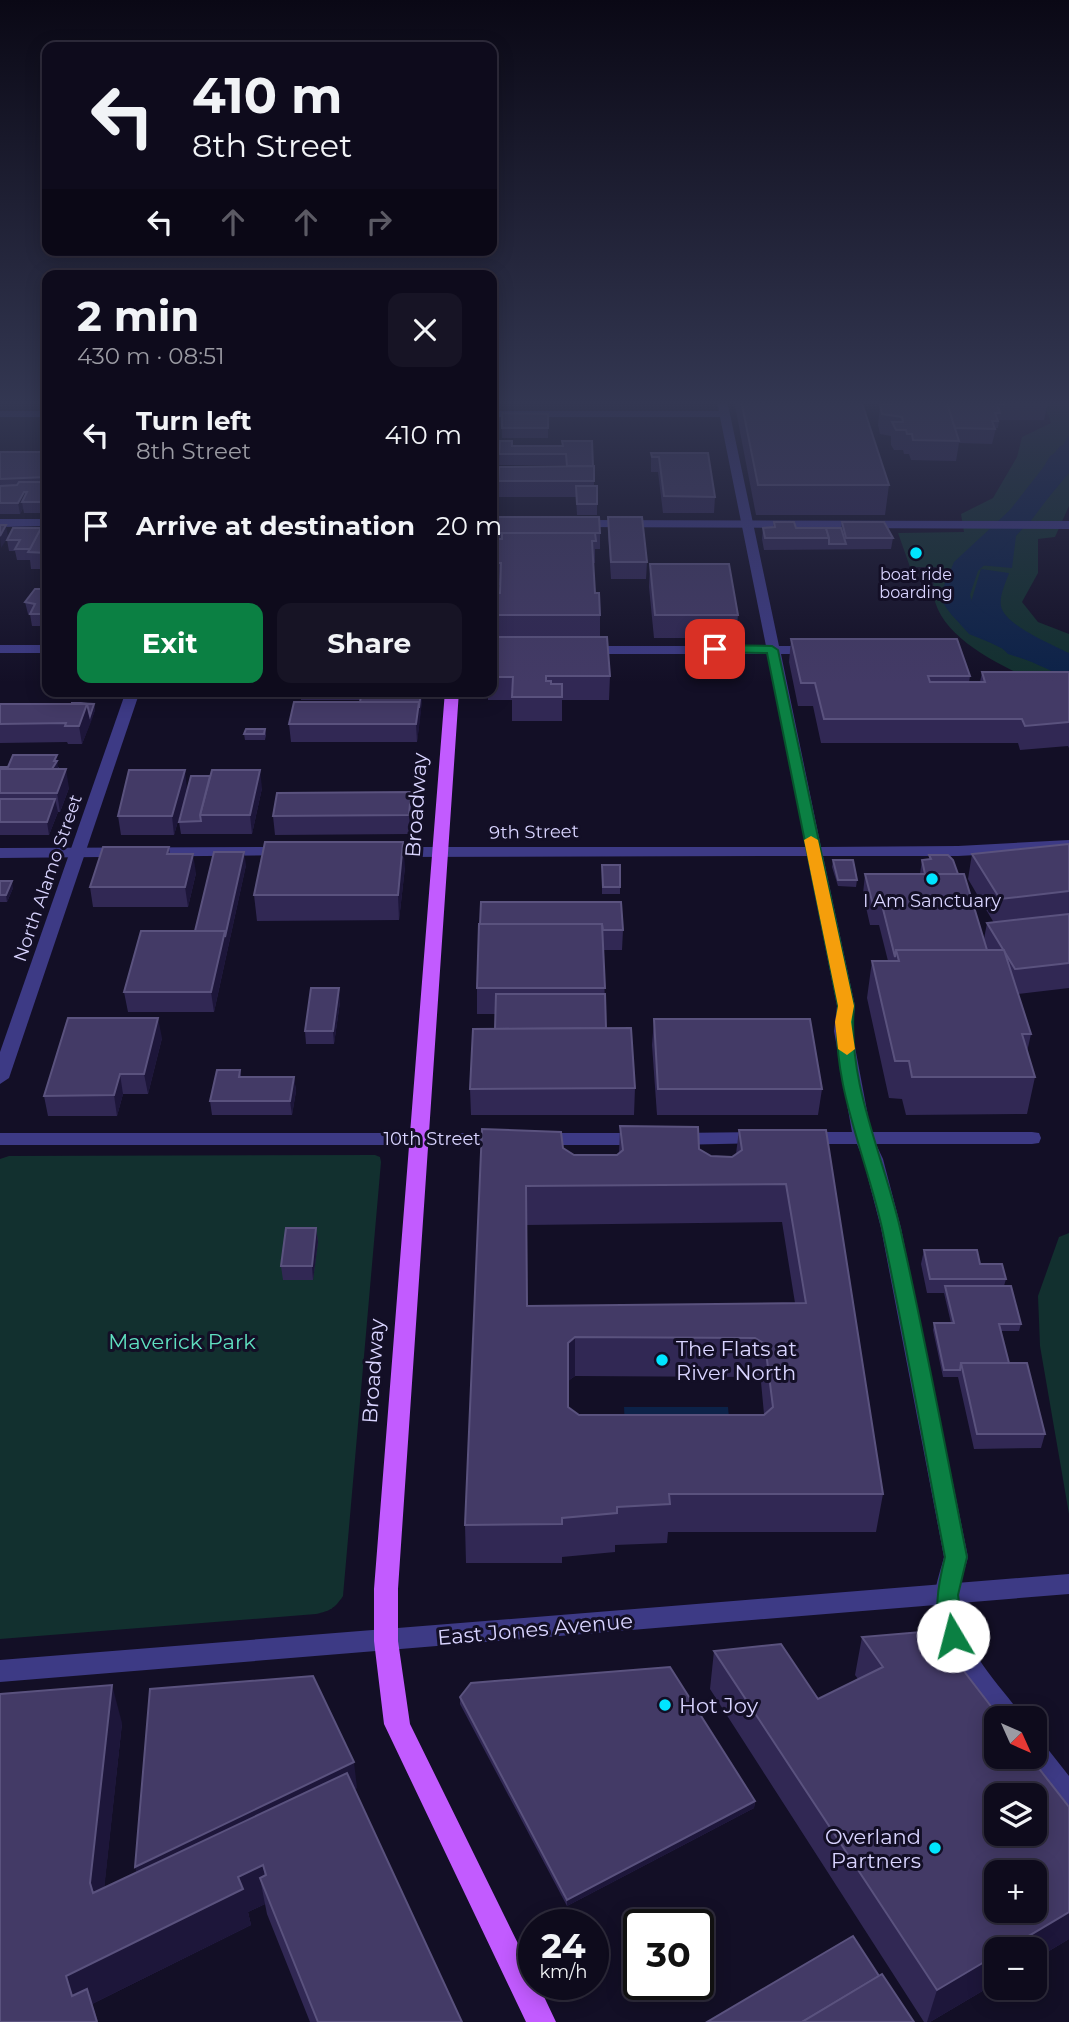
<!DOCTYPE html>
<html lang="en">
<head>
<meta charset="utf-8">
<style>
  :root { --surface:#0e0b1c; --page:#171425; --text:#f1f3f6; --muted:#9b9ba3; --line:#2e2b3b; --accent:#0b8043 }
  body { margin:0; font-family:Montserrat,sans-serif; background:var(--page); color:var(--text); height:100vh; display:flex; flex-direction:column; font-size:26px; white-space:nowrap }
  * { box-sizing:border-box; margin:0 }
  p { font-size:23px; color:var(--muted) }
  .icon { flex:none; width:38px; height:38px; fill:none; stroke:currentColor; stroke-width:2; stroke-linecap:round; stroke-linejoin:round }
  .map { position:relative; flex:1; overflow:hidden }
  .side { position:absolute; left:42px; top:270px; width:455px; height:427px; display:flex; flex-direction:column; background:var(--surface); border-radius:14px; box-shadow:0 4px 18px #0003,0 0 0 2px var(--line) }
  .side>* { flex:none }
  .banner { position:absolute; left:42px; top:42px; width:455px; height:214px; border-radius:14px; box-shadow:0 4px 18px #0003,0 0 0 2px var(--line); background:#0e0b1c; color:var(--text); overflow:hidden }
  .needle { width:46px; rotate:135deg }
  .tools { position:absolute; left:984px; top:1706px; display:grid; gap:14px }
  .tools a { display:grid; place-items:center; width:63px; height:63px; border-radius:14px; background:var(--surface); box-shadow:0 4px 18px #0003,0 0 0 2px var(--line); font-size:35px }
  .speed { position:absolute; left:518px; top:1909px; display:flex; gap:14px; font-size:35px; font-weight:700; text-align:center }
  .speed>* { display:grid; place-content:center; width:91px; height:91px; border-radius:50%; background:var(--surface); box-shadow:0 4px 18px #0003,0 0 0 2px var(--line); line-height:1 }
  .speed small { font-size:18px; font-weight:400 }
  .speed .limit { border:4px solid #111; border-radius:10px; background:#fff; color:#111 }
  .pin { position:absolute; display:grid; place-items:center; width:60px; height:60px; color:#fff; margin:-30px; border-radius:14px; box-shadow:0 4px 10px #0006 }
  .me { position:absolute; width:77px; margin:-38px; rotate:352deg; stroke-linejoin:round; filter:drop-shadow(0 0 5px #0008) }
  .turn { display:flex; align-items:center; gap:24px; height:147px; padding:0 35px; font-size:32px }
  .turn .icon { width:91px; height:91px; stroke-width:2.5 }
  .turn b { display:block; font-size:49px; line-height:60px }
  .lanes { display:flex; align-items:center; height:66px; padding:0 35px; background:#0003; justify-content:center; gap:35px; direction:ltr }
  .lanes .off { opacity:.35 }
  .round { display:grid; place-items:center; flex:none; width:74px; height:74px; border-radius:14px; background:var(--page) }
  .summary { display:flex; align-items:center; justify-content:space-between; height:119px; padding:0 35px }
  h1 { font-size:42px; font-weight:700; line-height:52px }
  .button { display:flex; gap:14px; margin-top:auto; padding:14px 35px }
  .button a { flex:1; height:80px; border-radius:14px; background:var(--accent); color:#fff; font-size:28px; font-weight:700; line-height:80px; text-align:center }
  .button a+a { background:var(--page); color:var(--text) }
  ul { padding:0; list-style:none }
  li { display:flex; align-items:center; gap:21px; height:91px; padding:0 35px }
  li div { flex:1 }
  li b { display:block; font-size:26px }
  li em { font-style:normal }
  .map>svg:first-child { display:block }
</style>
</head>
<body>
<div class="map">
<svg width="1069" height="2022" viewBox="0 0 1069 2022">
  <rect width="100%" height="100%" fill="#130f26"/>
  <!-- green -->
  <g fill="#12302f">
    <path d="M1043 400H1069V506L1055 537 1038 539V573L1022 602 1038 622 1069 634V697C1027 676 935 645 933 589 933 582 935 574 936 567H910L898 533 964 532 961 514 993 498 1017 457 1022 437 1051 423Z"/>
    <path d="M375 1155 380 1157 381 1162 343 1596C335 1608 330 1611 316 1614L0 1639V1159L9 1156Z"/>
    <polygon points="1069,1233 1069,1514 1040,1346 1038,1296 1059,1237"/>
  </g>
  <!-- water -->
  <g fill="#0c2248">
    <polygon points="1069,435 1069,473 1016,536 1012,568 978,565 974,569 953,567 1031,489 1050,456 1060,450"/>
    <path d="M981 569 1009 573C1006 582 999 596 1001 606 1004 625 1053 645 1069 653V679L1039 664 1008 654 1001 647 969 634 951 614 945 595 948 582 954 572 972 575 967 601 971 602Z"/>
    <polygon points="624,1407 728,1407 730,1429 625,1428"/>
  </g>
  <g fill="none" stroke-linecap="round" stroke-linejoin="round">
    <!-- river -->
    <path fill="#0c2248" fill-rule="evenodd" d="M1069 444V470L1030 522 978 571 970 595 972 602 985 613 1069 655V677L1058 674C1024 657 951 633 940 595L954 562 1010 510 1060 446Z"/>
    <!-- minor -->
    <g fill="#3d3a85" fill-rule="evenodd">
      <path d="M717 400H727L779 646H813L820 650 813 654H781L821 847 958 846 1069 840V850L958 856H823L855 1006 852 1031 871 1132H1032L1039 1133 1041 1138 1039 1143 1032 1144H876L883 1159 901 1228 968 1557C965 1569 960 1583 959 1595 957 1642 991 1675 1018 1710L1022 1718H996V1721C968 1684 932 1645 935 1595 936 1582 941 1569 944 1557L881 1228 863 1159 857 1144H804L797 1143 795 1138 797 1133 804 1132H852L834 1031 837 1006 807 856 381 857 373 852 381 847H806L767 654H586L579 650 586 646H766L720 417H492V411H719Z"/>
      <rect x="0" y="411" width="47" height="6"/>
      <rect x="0" y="645" width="47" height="8"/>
      <polygon points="287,847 293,849 295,852 293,855 0,858 0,848"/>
      <polygon points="762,1132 769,1133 771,1138 769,1143 675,1145 668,1144 666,1139 668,1134 675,1133"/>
      <polygon points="0,1133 503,1133 510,1134 512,1139 510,1144 503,1145 0,1145"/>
      <polygon points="538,1133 643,1133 650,1134 652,1139 650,1144 643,1145 538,1145 531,1144 529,1139 531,1134"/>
      <polygon points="1034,1740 1043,1743 1069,1776 1069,1810 1060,1806 1025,1761 1023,1757 1034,1757"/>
    </g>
    <!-- tertiary -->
    <g fill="#3d3a85" fill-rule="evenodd">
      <polygon points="0,519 47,519 47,526 0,527"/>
      <polygon points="576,520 1069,521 1069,529 572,527 570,524"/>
      <polygon points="126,691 140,691 9,1078 0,1084 0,1052"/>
      <polygon points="1069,1574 1069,1594 0,1682 0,1660"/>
    </g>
    <!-- primary -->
    <polygon fill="#c25bff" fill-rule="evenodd" points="445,691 459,691 398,1589 398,1641 410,1724 534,1976 534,1984 538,1984 556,2022 526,2022 384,1724 374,1641 374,1589"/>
  </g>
  <!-- wall -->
  <g fill="#312854" fill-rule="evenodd">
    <polygon points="13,400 47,400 44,404 13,403"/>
    <rect x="504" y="400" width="89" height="3"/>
    <rect x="599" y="400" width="97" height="4"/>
    <polygon points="735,400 861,400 889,485 885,515 756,515 735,406"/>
    <polygon points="885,400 1048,401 1044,420 999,420 998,428 996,428 992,444 959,443 956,461 911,460 909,454 904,454 903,450 894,450 891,445 891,436 880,434 878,425 880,405 885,404"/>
    <polygon points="548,414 548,438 502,438 502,428"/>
    <polygon points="500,441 512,446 563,446 594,466 594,486 597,504 597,515 577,515 576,497 499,497 498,481 566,466 566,465 499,465"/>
    <polygon points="0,452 47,452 47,513 24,513 23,508 20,514 0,514"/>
    <polygon points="651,453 708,453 715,497 714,513 663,513 658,472 651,472"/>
    <polygon points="496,517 600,533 600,549 595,549 595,563 593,563 595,593 600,615 600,637 610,676 609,700 562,700 562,721 512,721 512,700 488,700 488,691 492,691 492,606 500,593 500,585 492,585 492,563 495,539"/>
    <polygon points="608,517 647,562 646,579 611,579 608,534"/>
    <polygon points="774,522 796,528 841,528 842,522 893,538 891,549 764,550 762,539 763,528 773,527"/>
    <polygon points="47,526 47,569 31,569 30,560 17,560 15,551 9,551 7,540"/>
    <polygon points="650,564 738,615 736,638 654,638 649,587"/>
    <polygon points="47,589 47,626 32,626 30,614 28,614 25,602"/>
    <polygon points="791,639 970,676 969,682 980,682 982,672 1069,672 1069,748 1068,746 1020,750 1018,743 821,743 813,706 798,706 789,662"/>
    <polygon points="201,691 281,691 279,699 208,699 208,693 201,693"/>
    <polygon points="300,691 423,691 417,742 291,742 289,724 360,702 361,700 301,700"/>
    <polygon points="0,704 94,704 95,710 82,744 68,744 67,742 0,743"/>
    <polygon points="265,729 266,735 265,740 245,740 244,734"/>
    <polygon points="0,767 59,767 58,769 69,788 60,812 58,812 49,835 0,835"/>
    <polygon points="262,788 252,834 181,834 179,822"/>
    <polygon points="187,789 174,835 121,835 118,816"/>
    <polygon points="412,811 410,834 275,835 273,816"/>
    <polygon points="1069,844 1069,988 1018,994 1031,1034 1027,1052 1035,1077 1027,1114 906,1115 902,1099 889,1098 867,998 872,961 888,961 879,925 870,925 863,894 865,874 920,874 922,860 929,859 929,855 958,874 984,939 987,923 994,923 968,879 972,854"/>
    <polygon points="169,847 170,854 196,873 188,907 93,907 90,887"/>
    <polygon points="833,860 857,880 856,887 838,886 832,867"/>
    <polygon points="246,865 214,1012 128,1012 124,992 196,931"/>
    <polygon points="602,865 620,887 620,894 602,894"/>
    <polygon points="405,867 399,920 257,921 254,895"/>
    <polygon points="0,881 13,888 7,902 0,902"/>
    <polygon points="481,902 623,930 622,950 603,950 606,1028 635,1088 634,1115 471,1115 470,1089 495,1029 496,1014 477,1014 477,988"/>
    <polygon points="340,1002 334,1044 306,1044 305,1031"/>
    <polygon points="654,1019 822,1089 818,1115 657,1115 652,1045"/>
    <polygon points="162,1038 148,1094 123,1094 117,1116 48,1116 44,1096"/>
    <polygon points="240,1070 241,1077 294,1077 296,1091 292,1115 212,1115 210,1101"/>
    <path d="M620 1126 699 1149 711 1156 732 1157 736 1154 739 1130H826L883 1494 876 1532H668L667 1543 615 1545V1552L562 1557V1563H466L465 1525 482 1129 563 1148 574 1155H617L619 1153ZM782 1222 795 1303 527 1306 526 1225ZM575 1376 751 1377 761 1382 764 1414 579 1415 568 1407V1381Z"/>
    <polygon points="316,1228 318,1242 313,1280 283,1280 281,1266"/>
    <polygon points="924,1250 980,1264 1006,1279 1004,1286 1021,1324 1019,1331 1001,1331 1009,1363 1045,1434 1041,1448 974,1449 958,1377 943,1377 933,1330 934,1323 951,1323 944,1293 927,1293 921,1264"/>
    <polygon points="862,1637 1069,1807 1069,1939 1034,1960 1034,1950 996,1950 996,1983 930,2022 924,2022 710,1689 714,1651 818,1699 858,1679 855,1675"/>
    <polygon points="460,1697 755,1801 754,1808 567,1906 460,1704"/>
    <polygon points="122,1723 104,1888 357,1788 354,1790 462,2022 310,2022 267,1914 265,1904 248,1912 251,1925 92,2004 98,2022 0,2022"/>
  </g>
  <!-- shaded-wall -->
  <g fill="#1d163a">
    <polygon points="24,492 26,502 22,502 23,508 20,514 18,503"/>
    <polygon points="6,525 8,537 1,548 0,536"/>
    <polygon points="421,691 423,691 420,720 419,708"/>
    <polygon points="419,702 420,720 417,742 416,724"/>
    <polygon points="87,704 91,722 82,744 79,726"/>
    <polygon points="94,704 95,710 91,722 90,716"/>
    <polygon points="57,755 58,769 49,774 54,761"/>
    <polygon points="66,769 69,788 60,812 57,793"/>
    <polygon points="185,770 187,789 174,835 172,816"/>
    <polygon points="260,770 262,788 252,834 250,815"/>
    <polygon points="411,792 412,811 410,834 409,815"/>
    <polygon points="55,799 58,812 49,835 47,822"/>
    <polygon points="403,842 405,867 399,920 398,895"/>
    <polygon points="244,852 246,865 214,1012 211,992 225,931"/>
    <polygon points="193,854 196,873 188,907 185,887"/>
    <polygon points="12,881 13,888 7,902 6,895"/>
    <polygon points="339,988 340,1002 334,1044 333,1031"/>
    <polygon points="158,1018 162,1038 148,1094 144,1074"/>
    <polygon points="120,1074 123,1094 117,1116 114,1095"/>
    <polygon points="294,1077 296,1091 292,1115 290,1101"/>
    <polygon points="316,1228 318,1242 313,1280 312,1266"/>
    <polygon points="575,1337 575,1376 567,1382 568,1343"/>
    <polygon points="112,1685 122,1723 101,1919 90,1883"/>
    <polygon points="354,1762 357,1788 142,1893 135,1867"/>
    <polygon points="755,1801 754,1808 567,1906 567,1900"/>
    <polygon points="263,1865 269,1902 260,1878 265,1904 248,1912 251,1925 92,2004 98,2022 78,2011 66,1976 238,1877"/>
    <polygon points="1069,1912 1069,1939 1034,1960 1034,1950 1005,1950"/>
    <polygon points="996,1955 996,1983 930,2022 927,2022 937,1990"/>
  </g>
  <!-- building -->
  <g fill="#433a66" stroke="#5a527e" stroke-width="2" fill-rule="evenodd">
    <polygon points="741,400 861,400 889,485 758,485"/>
    <polygon points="897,400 946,400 959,441 913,440 912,434 907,434 906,430 896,430 892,422 903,422 902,417 882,414 880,405 898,403"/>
    <polygon points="946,400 1003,400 1004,404 997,404 1000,413 995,413 998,421 992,421 995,429 955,428"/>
    <polygon points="502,413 548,414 548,428 502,428"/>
    <polygon points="500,441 512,441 512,446 563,446 562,441 592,441 593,466 567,466 566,454 499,454"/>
    <polygon points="0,452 47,452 47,477 0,479"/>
    <polygon points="651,453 708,453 715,497 664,496 659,457 652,457"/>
    <polygon points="594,466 594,481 498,481 499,467"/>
    <polygon points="19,482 47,482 47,502 22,502 27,492 24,492 18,503 0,503 0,486 17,485"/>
    <polygon points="576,486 597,486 597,504 577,504"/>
    <polygon points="496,517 599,517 600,533 495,533"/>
    <polygon points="608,517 642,517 647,562 611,562"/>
    <polygon points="774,522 794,522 796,528 826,528 829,538 765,538 763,528 775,527"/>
    <polygon points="842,522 884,522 893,538 846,538"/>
    <polygon points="0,525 6,525 0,536"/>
    <polygon points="42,526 47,526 47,553 28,552"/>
    <polygon points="13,528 41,528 30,549 15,549 20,540 7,540"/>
    <polygon points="826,528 841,528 846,544 829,544 829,538"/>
    <polygon points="502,533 595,533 596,541 592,541 595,593 599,593 600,615 492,615 492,593 500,593 501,563 492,563 493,539 502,539"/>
    <polygon points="650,564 729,564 738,615 655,615"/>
    <polygon points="35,589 47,589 47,614 30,614 35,604 25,602"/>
    <polygon points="492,637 607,637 610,676 546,676 546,681 551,681 551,684 562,684 562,697 512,697 513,677 492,677"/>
    <polygon points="791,639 957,639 970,676 928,676 930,682 985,682 982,672 1069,672 1069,722 1025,726 1022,719 824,719 815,683 801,683"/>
    <polygon points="362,691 421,691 419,708 419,702 360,702"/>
    <polygon points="294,702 419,702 416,724 289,724"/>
    <polygon points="71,703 94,704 90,716 87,704"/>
    <polygon points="0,704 87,704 79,726 65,726 66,723 0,724"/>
    <polygon points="246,729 265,729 264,734 244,734"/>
    <polygon points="13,755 57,755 54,761 57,761 52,769 0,769 0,767 8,767"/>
    <polygon points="0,769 66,769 57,793 0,793"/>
    <polygon points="129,770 185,770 172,816 118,816"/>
    <polygon points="212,770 260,770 250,815 200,815"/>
    <polygon points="191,776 210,776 200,815 201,821 179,822"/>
    <polygon points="411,792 409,815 273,816 277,793"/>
    <polygon points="0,799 55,799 47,822 0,822"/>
    <polygon points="265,842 403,842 398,895 254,895"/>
    <polygon points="1069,844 1069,891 1000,899 972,854"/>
    <polygon points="103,847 169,847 167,854 193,854 185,887 90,887"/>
    <polygon points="214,852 244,852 225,937 225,931 195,931"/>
    <polygon points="929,855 948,855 953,860 958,874 925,874 922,860 931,859"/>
    <polygon points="833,860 853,860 857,880 838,880"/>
    <polygon points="602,865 620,865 620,887 603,887"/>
    <polygon points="865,874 964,874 987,950 896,950 895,957 882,905 873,905"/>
    <polygon points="0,881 12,881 6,895 0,895"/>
    <polygon points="481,902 621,902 623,930 603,930 602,924 480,924"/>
    <polygon points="1069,914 1069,963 1015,969 987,923"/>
    <polygon points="479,924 602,924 605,988 477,988"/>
    <polygon points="141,931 225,931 211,992 124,992"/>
    <polygon points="896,950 1004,950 1031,1034 1022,1034 1035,1077 912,1077 909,1061 895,1061 872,961 899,961"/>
    <polygon points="311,988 339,988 333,1031 305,1031"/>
    <polygon points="496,994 605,994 606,1028 495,1029"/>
    <polygon points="68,1018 158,1018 144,1074 120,1074 114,1095 44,1096"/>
    <polygon points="654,1019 810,1019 822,1089 658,1089"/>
    <polygon points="631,1028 635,1088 470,1089 473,1029"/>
    <polygon points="217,1070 240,1070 239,1077 294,1077 290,1101 210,1101"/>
    <path d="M620 1126 698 1127 699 1149 711 1156 732 1157 742 1150 739 1130H826L883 1494H669L670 1504 617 1507V1513L562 1518V1524L465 1525 482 1129 561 1132 563 1148 574 1155H617L623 1150ZM786 1184 806 1303 527 1306 526 1186ZM575 1337 755 1338 765 1344 773 1407 764 1415H579L568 1407V1343Z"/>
    <polygon points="286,1228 316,1228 312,1266 281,1266"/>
    <polygon points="924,1250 977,1250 980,1264 1002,1264 1006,1279 930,1279"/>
    <polygon points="945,1286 1011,1286 1021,1324 999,1324 1009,1363 961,1363 960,1370 944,1370 934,1323 954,1323"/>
    <polygon points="961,1363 1027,1363 1045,1434 977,1434"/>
    <path d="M933 1631 1000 1718H996V1757H1030L1069 1807V1912L1005 1950H996V1955L937 1990 714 1651 781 1644 818 1699 883 1667 862 1637ZM996 1796H1034V1834H996ZM996 1872H1034V1911H996Z"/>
    <polygon points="670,1667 755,1801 567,1900 460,1697 471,1683"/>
    <polygon points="313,1676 354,1762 135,1867 150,1689"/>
    <polygon points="112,1685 90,1883 93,1893 347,1773 462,2022 318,2022 260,1878 266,1875 263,1865 238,1877 243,1889 66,1976 72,1996 87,1989 97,2022 0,2022 0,1694"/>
    <polygon points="853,1936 879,1976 802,2022 707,2022"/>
    <polygon points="882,1974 914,2022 802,2022"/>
  </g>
  <!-- sky -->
  <linearGradient id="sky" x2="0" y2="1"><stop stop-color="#0a0815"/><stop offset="0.59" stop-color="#333752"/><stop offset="1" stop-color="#333752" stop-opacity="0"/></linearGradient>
  <rect width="1069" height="683" fill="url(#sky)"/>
  <!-- route -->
  <path fill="#0b8043" stroke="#07532c" stroke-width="2" d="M715 645 772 646 778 650 854 1006C847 1082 883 1155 900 1228 925 1337 945 1447 967 1557L958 1595 964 1636 961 1643 953 1646 945 1643C932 1615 938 1585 945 1557 924 1447 905 1337 882 1228 866 1155 830 1082 838 1006L767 653 711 652V647Z"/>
  <!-- slow -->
  <polygon fill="#f59e0b" points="811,836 818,840 854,1006 851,1022 855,1049 847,1055 838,1049 835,1022 838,1006 804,840"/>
  <!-- markers -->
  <g fill="#00e5ff" stroke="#130f26" stroke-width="2.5">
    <circle cx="916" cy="553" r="7"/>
    <circle cx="932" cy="879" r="7"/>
    <circle cx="662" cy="1360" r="7"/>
    <circle cx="665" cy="1705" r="7"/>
    <circle cx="935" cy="1848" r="7"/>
  </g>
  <g text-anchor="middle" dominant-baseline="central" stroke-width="6" stroke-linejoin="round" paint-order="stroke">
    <!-- far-poi labels -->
    <g font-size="16" fill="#d9d4ff" stroke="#130f26">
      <text x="916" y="574">boat ride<tspan x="916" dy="18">boarding</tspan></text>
    </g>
    <!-- street labels -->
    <g font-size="18" fill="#d9d4ff" stroke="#130f26">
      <text transform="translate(534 832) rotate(-1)">9th Street</text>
      <text transform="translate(48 878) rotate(-71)">North Alamo Street</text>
      <text x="432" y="1139">10th Street</text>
    </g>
    <!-- poi labels -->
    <g font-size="18" fill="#d9d4ff" stroke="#130f26">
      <text x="932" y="901">I Am Sanctuary</text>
    </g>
    <!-- near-street labels -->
    <g font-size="21" fill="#d9d4ff" stroke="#130f26">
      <text transform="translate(416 805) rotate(-86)">Broadway</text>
      <text transform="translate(373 1371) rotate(-86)">Broadway</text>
      <text transform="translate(535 1629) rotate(-5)">East Jones Avenue</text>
    </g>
    <!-- near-park labels -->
    <g font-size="21" fill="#5fe0c0" stroke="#130f26">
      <text x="182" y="1341">Maverick Park</text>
    </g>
    <!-- near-poi labels -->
    <g font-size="21" fill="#d9d4ff" stroke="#130f26" text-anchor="start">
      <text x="676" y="1348">The Flats at<tspan x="676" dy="24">River North</tspan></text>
      <text x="679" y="1705">Hot Joy</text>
      <text x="921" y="1836" text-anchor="end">Overland<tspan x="921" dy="24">Partners</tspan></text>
    </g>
  </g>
</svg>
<div class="tools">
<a><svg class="needle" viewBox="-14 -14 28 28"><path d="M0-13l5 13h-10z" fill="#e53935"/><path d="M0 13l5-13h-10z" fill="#9b9ba3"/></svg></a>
<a><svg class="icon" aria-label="layers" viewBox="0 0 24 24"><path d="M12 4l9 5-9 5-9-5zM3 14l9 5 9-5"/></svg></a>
<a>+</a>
<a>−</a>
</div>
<div class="speed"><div>24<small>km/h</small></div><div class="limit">30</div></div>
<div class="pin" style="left:715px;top:649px;background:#d93025"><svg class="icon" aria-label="arrive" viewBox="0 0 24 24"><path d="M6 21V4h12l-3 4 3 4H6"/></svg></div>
<svg class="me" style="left:953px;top:1636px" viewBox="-20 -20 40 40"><circle r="19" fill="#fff"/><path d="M0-13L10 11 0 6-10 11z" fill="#0b8043"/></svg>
<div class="banner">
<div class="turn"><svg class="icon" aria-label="left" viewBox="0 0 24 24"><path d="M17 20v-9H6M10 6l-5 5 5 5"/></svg><div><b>410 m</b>8th Street</div></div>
<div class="lanes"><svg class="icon" aria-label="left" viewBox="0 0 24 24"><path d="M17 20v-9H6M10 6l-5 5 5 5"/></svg><svg class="icon off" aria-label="ahead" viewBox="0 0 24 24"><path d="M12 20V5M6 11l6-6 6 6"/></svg><svg class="icon off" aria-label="ahead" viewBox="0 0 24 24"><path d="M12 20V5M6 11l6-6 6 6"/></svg><svg class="icon off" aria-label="right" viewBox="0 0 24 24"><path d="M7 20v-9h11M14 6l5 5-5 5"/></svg></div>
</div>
<section class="side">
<div class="summary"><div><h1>2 min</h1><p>430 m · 08:51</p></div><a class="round"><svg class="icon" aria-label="close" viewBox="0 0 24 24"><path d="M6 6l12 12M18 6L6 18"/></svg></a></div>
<ul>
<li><svg class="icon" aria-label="left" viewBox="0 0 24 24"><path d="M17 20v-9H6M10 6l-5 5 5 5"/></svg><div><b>Turn left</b><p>8th Street</p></div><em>410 m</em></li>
<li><svg class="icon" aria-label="arrive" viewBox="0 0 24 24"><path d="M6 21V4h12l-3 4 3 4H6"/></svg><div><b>Arrive at destination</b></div><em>20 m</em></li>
</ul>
<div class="button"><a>Exit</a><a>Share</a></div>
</section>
</div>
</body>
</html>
